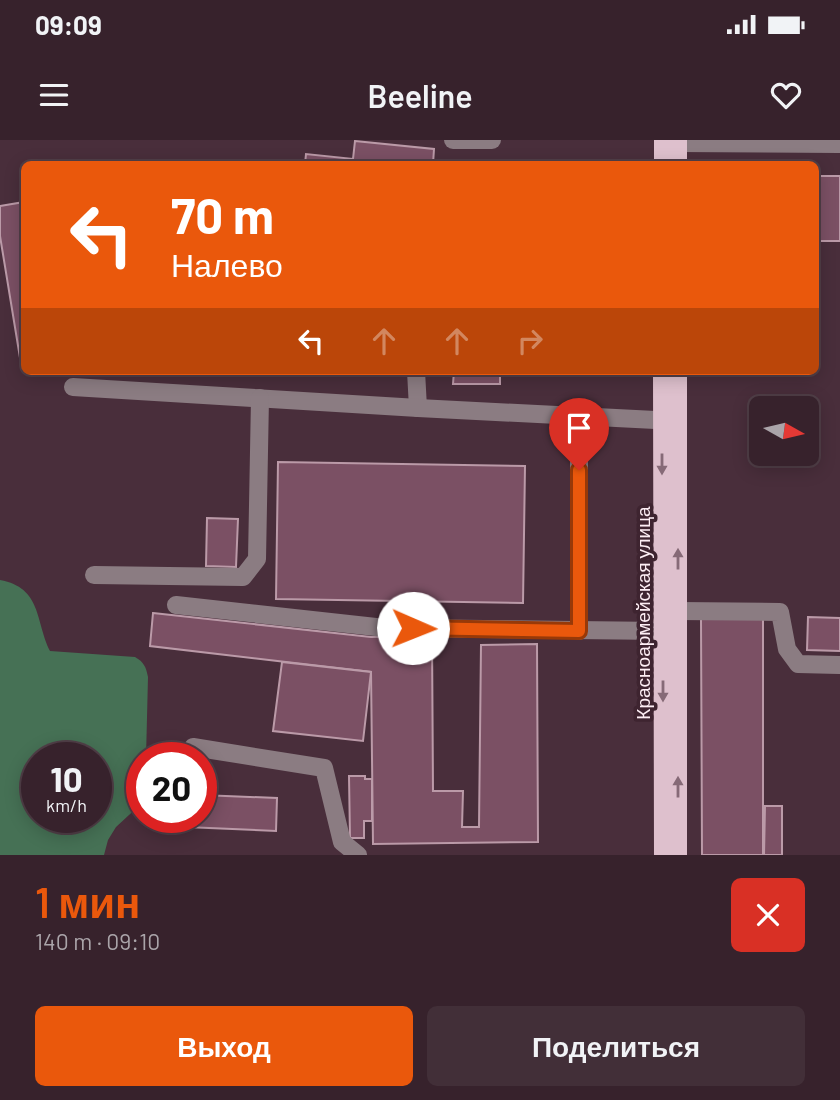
<!DOCTYPE html>
<html lang="ru">
<head>
<meta charset="utf-8">
<style>
  :root { --surface:#37222c; --page:#422f38; --text:#f1f3f6; --muted:#aaa4a9; --line:#513f48; --accent:#ea580c }
  body { margin:0; font-family:Barlow,sans-serif; background:var(--page); color:var(--text); height:100vh; display:flex; flex-direction:column; font-size:26px; white-space:nowrap }
  * { box-sizing:border-box; margin:0 }
  p { font-size:23px; color:var(--muted) }
  .icon { flex:none; width:38px; height:38px; fill:none; stroke:currentColor; stroke-width:2; stroke-linecap:round; stroke-linejoin:round }
  .map { position:relative; height:715px; overflow:hidden }
  .panel { display:flex; flex-direction:column; background:var(--surface); flex:1 }
  .panel>* { flex:none }
  .hud { position:absolute; left:21px; top:21px; width:798px; height:214px; border-radius:10px; box-shadow:0 4px 18px #0003,0 0 0 2px var(--line); background:#ea580c; color:#fff; overflow:hidden }
  .needle { width:46px; rotate:98deg }
  .controls { position:absolute; left:749px; top:256px; display:grid; gap:14px }
  .controls a { display:grid; place-items:center; width:70px; height:70px; border-radius:10px; background:var(--surface); box-shadow:0 4px 18px #0003,0 0 0 2px var(--line); font-size:35px }
  .speed { position:absolute; left:21px; top:602px; display:flex; gap:14px; font-size:35px; font-weight:700; text-align:center }
  .speed>* { display:grid; place-content:center; width:91px; height:91px; border-radius:50%; background:var(--surface); box-shadow:0 4px 18px #0003,0 0 0 2px var(--line); line-height:1 }
  .speed small { font-size:18px; font-weight:400 }
  .speed .limit { border:10px solid #d22; background:#fff; color:#111 }
  .pin { position:absolute; display:grid; place-items:center; width:60px; height:60px; color:#fff; margin:-72px -30px; border-radius:50% 50% 50% 0; rotate:-45deg; box-shadow:0 0 7px #0007 }
  .pin .icon { rotate:45deg }
  .me { position:absolute; width:77px; margin:-38px; rotate:91deg; stroke-linejoin:round; filter:drop-shadow(0 0 5px #0008) }
  .turn { display:flex; align-items:center; gap:24px; height:147px; padding:0 35px; font-size:32px }
  .turn .icon { width:91px; height:91px; stroke-width:2.5 }
  .turn b { display:block; font-size:49px; line-height:60px }
  .lanes { display:flex; align-items:center; height:66px; padding:0 35px; background:#0003; justify-content:center; gap:35px; direction:ltr }
  .lanes .off { opacity:.35 }
  .round { display:grid; place-items:center; flex:none; width:74px; height:74px; border-radius:10px; background:var(--page) }
  .head { display:flex; align-items:center; justify-content:space-between; height:119px; padding:0 35px }
  h1 { font-size:42px; font-weight:600; line-height:52px; color:var(--accent) }
  .cta { display:flex; gap:14px; margin-top:auto; padding:14px 35px }
  .cta a { flex:1; height:80px; border-radius:10px; background:var(--accent); color:#fff; font-size:28px; font-weight:600; line-height:80px; text-align:center }
  .cta a+a { background:var(--page); color:var(--text) }
  .status { display:flex; justify-content:space-between; align-items:center; height:49px; padding:0 35px; background:var(--surface); direction:ltr }
  .status svg { height:19px; fill:currentColor }
  header { display:flex; justify-content:space-between; align-items:center; height:91px; padding:0 35px; background:var(--surface); font-size:32px; font-weight:600 }
  .map>svg:first-child { display:block }
</style>
</head>
<body>
<div class="status"><b>09:09</b><svg viewBox="0 0 49 12"><path d="M0 12V9h3v3zM5 12V6h3v6zM10 12V3h3v9zM15 12V0h3v12zM26 1h20v11H26zM47 4h2v5h-2z"/></svg></div>
<header><svg class="icon" aria-label="menu" viewBox="0 0 24 24"><path d="M4 6h16M4 12h16M4 18h16"/></svg>Beeline<svg class="icon" aria-label="heart" viewBox="0 0 24 24"><path d="M12 20l-8-8c-3-5 5-10 8-4 3-6 11-1 8 4z"/></svg></header>
<div class="map">
<svg width="840" height="715" viewBox="0 0 840 715">
  <rect width="100%" height="100%" fill="#492e3b"/>
  <!-- forest -->
  <path fill="#467155" fill-rule="evenodd" d="M0 440C42 448 35 480 50 511L135 517C144 522 146 527 148 537L146 618H142V663L116 687 108 700 104 715H0ZM37 618H96V677H37Z"/>
  <!-- building -->
  <g fill="#7b5064" stroke="#bb9aa8" stroke-width="2">
    <polygon points="355,1 434,9 433,24 305,24 306,14 353,19"/>
    <polygon points="816,36 840,36 840,101 817,101 817,165"/>
    <polygon points="24,62 24,229 22,230 0,96 0,66"/>
    <polygon points="454,231 500,231 500,244 453,244"/>
    <polygon points="278,322 525,326 523,463 276,459"/>
    <polygon points="207,378 238,379 236,427 206,426"/>
    <polygon points="153,473 371,497 432,496 433,651 463,651 462,687 479,687 481,505 537,504 538,702 373,704 371,532 150,506"/>
    <polygon points="808,477 840,478 840,511 807,510"/>
    <polygon points="763,478 763,715 702,715 701,479"/>
    <polygon points="282,522 371,532 363,601 273,591"/>
    <polygon points="349,636 365,636 365,639 372,639 372,681 364,681 364,698 350,698"/>
    <polygon points="201,655 277,658 276,691 186,687 187,677 201,677"/>
    <polygon points="765,666 782,666 782,715 764,715"/>
  </g>
  <g fill="none" stroke-linecap="round" stroke-linejoin="round">
    <!-- minor -->
    <g stroke="#8b7c82" stroke-width="18">
      <polyline points="453,0 492,0"/>
      <polyline points="678,3 840,4"/>
      <polyline points="416,231 418,268"/>
      <polyline points="73,247 418,268 675,281"/>
      <polyline points="94,435 243,437 257,419 260,258"/>
      <polyline points="176,465 385,488 663,491"/>
      <polyline points="678,471 780,472 787,509 798,524 839,525"/>
      <polyline points="579,491 579,276"/>
      <polyline points="193,607 324,628 342,702 358,715"/>
    </g>
    <!-- major -->
    <g stroke="#dec0cd" stroke-width="18">
      <polyline points="663,24 663,0"/>
      <polyline points="678,24 678,0"/>
      <polyline points="662,231 663,715"/>
      <polyline points="678,231 678,715"/>
    </g>
  </g>
  <!-- one-way arrows -->
  <defs><path id="oneway-solid" d="M-6-.8H1V-3.2L6.5 0L1 3.2V.8H-6Z" transform="scale(1.75)"/></defs>
  <g fill="#866a77">
    <use href="#oneway-solid" transform="translate(662 324) rotate(90)"/>
    <use href="#oneway-solid" transform="translate(678 419) rotate(-90)"/>
    <use href="#oneway-solid" transform="translate(663 551) rotate(90)"/>
    <use href="#oneway-solid" transform="translate(678 647) rotate(-90)"/>
  </g>
  <g fill="none" stroke-linecap="round" stroke-linejoin="round">
    <!-- route casing -->
    <g stroke="#983908" stroke-width="18">
      <polyline id="route" points="413,488 579,491 579,330"/>
    </g>
    <!-- route -->
    <use href="#route" stroke="#ea580c" stroke-width="12"/>
  </g>
  <g text-anchor="middle" dominant-baseline="central" stroke-width="7" stroke-linejoin="round" paint-order="stroke">
    <!-- street labels -->
    <g font-size="19" fill="#fdeef4" stroke="#3e2430">
      <text transform="translate(642 473) rotate(-90)">Красноармейская улица</text>
    </g>
  </g>
</svg>
<div class="controls">
<a><svg class="needle" viewBox="-14 -14 28 28"><path d="M0-13l5 13h-10z" fill="#e53935"/><path d="M0 13l5-13h-10z" fill="#aaa4a9"/></svg></a>
</div>
<div class="speed"><div>10<small>km/h</small></div><div class="limit">20</div></div>
<div class="pin" style="left:579px;top:330px;background:#d93025"><svg class="icon" aria-label="arrive" viewBox="0 0 24 24"><path d="M6 21V4h12l-3 4 3 4H6"/></svg></div>
<svg class="me" style="left:413px;top:488px" viewBox="-20 -20 40 40"><circle r="19" fill="#fff"/><path d="M0-13L10 11 0 6-10 11z" fill="#ea580c"/></svg>
<div class="hud">
<div class="turn"><svg class="icon" aria-label="left" viewBox="0 0 24 24"><path d="M17 20v-9H6M10 6l-5 5 5 5"/></svg><div><b>70 m</b>Налево</div></div>
<div class="lanes"><svg class="icon" aria-label="left" viewBox="0 0 24 24"><path d="M17 20v-9H6M10 6l-5 5 5 5"/></svg><svg class="icon off" aria-label="ahead" viewBox="0 0 24 24"><path d="M12 20V5M6 11l6-6 6 6"/></svg><svg class="icon off" aria-label="ahead" viewBox="0 0 24 24"><path d="M12 20V5M6 11l6-6 6 6"/></svg><svg class="icon off" aria-label="right" viewBox="0 0 24 24"><path d="M7 20v-9h11M14 6l5 5-5 5"/></svg></div>
</div>
</div>
<section class="panel">
<div class="head"><div><h1>1 мин</h1><p>140 m · 09:10</p></div><a class="round" style="background:#d93025;color:#fff"><svg class="icon" aria-label="close" viewBox="0 0 24 24"><path d="M6 6l12 12M18 6L6 18"/></svg></a></div>
<div class="cta"><a>Выход</a><a>Поделиться</a></div>
</section>
</body>
</html>
